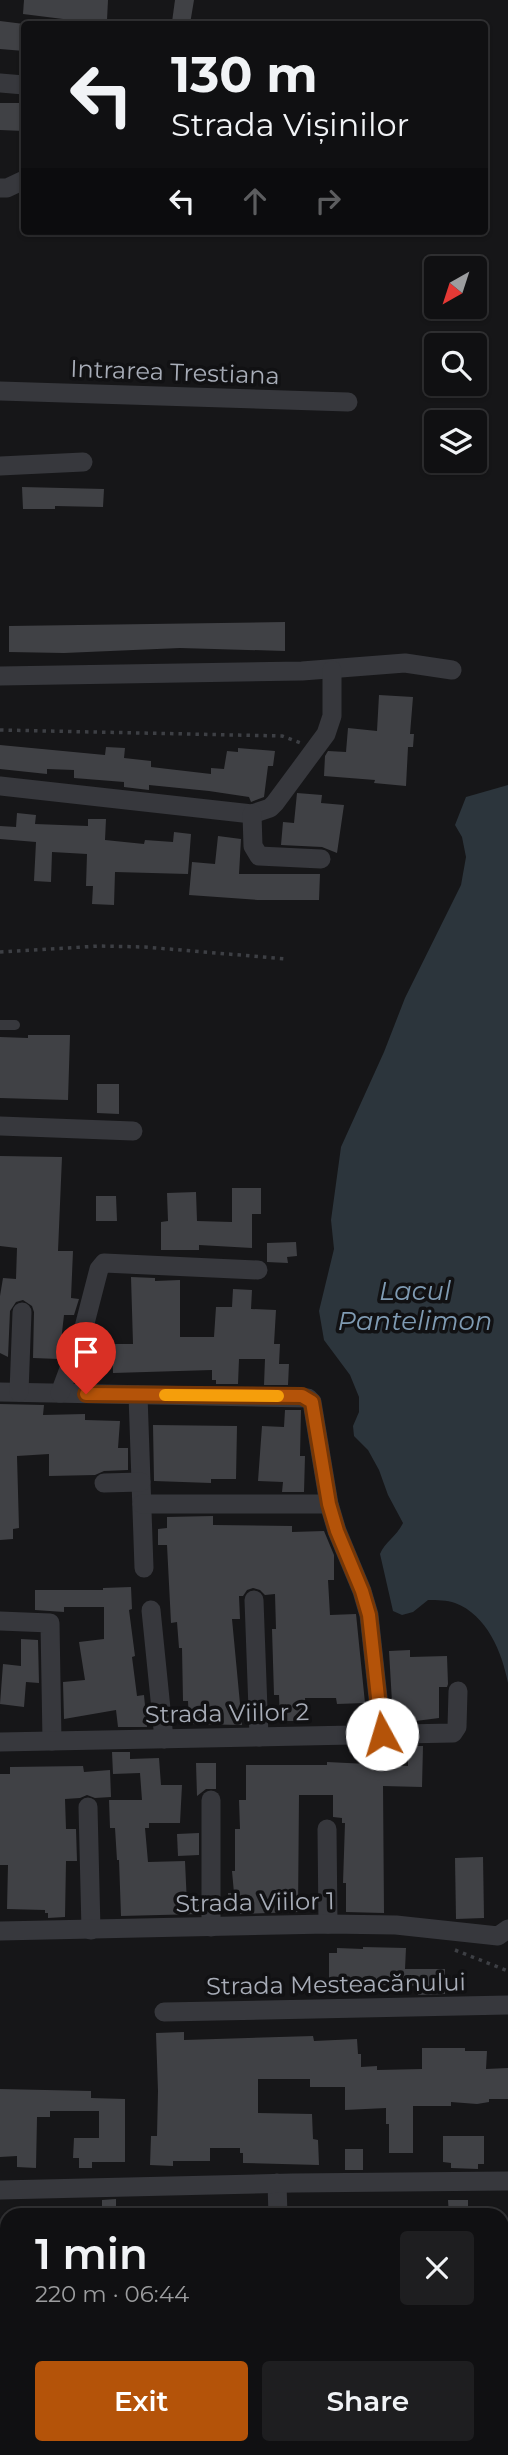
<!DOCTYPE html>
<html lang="en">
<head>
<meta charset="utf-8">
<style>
  :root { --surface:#101012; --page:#1e1e20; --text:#f1f3f6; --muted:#9c9d9f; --line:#303032; --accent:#b45309 }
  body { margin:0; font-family:Montserrat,sans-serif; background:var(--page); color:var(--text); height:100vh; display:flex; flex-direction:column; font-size:26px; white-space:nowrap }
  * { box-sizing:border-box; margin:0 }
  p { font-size:23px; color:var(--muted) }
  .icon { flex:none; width:38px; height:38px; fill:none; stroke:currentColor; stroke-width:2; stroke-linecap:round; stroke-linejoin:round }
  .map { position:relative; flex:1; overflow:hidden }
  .side { position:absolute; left:0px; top:2208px; width:509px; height:247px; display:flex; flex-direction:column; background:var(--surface); border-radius:21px 21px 0 0; box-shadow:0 2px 5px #0004,0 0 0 2px var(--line) }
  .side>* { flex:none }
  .banner { position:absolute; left:21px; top:21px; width:467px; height:214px; border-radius:7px; box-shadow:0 2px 5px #0004,0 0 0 2px var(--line); background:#101012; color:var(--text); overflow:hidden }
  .needle { width:46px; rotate:219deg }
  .controls { position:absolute; left:424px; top:256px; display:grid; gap:14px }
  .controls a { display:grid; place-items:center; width:63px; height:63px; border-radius:7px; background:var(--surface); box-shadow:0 2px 5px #0004,0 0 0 2px var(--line); font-size:35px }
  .pin { position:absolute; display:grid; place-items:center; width:60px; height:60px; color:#fff; margin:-72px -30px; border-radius:50% 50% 50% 0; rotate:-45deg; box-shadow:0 0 7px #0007 }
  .pin .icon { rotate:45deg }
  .me { position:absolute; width:77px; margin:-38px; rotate:354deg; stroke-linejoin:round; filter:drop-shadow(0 0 5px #0008) }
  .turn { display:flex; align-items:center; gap:24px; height:147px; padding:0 35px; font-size:32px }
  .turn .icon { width:91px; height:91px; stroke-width:2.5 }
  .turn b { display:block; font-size:49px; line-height:60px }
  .lanes { display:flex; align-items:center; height:66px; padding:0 35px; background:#0003; justify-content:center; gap:35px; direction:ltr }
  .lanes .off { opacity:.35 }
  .round { display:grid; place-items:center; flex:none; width:74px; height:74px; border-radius:7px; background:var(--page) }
  .overview { display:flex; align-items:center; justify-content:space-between; height:119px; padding:0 35px }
  h1 { font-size:42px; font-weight:600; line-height:52px }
  .cta { display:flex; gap:14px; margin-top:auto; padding:14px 35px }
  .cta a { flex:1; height:80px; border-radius:7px; background:var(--accent); color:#fff; font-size:28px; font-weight:600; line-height:80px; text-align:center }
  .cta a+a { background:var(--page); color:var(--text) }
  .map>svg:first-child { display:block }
</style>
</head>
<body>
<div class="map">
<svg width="508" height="2455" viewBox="0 0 508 2455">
  <rect width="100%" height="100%" fill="#161618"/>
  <!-- water -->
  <path fill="#2c353c" d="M508 785V1683C502 1652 487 1615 455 1603 447 1600 437 1600 428 1600L413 1612 402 1615 393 1611 380 1554C385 1542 397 1536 403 1523L388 1495 379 1470 368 1450 354 1436 353 1426 359 1412V1397L350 1375 324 1340 319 1311 334 1249 331 1220 341 1147 384 1052 405 998 461 885 466 857 462 837 455 825 466 797Z"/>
  <!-- building -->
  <g fill="#404145">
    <polygon points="24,0 108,0 107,20 71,20 23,14"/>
    <polygon points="175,0 194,0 190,24 172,22"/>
    <polygon points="0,21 24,24 24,51 0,49"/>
    <polygon points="0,103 24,103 24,131 0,130"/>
    <polygon points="22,487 104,489 103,507 55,506 55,509 23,509"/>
    <polygon points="285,622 285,651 180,648 64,653 9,652 9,626"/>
    <polygon points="379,695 413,697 410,734 414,734 413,747 408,747 406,786 374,783 375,780 324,776 325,756 328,751 346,752 348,728 377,731"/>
    <polygon points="0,745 105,755 106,747 125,748 124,758 151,761 151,767 211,774 211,768 224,769 227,751 238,752 238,748 275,751 273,766 268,766 264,797 251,802 249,797 209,791 149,785 149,790 124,787 124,782 74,778 74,770 47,769 47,774 0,769"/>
    <polygon points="297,793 322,795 321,803 344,805 337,853 322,847 281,845 283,822 294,823"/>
    <polygon points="17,813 36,815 35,824 88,826 88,819 106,819 105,840 144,844 145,840 173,842 174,832 191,834 188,874 115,872 114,905 92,904 93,886 86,886 87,854 52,852 51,882 34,881 36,842 0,839 0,826 16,827"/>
    <polygon points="218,836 241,839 239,874 320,874 319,900 258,900 189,895 192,862 215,864"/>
    <polygon points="28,1035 70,1035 68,1100 0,1098 0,1037 28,1038"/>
    <polygon points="97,1084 119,1084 119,1114 97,1113"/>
    <polygon points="0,1156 62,1157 58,1251 73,1251 71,1298 79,1299 74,1315 64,1315 59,1359 33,1358 34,1312 32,1306 23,1300 16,1302 10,1311 8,1357 0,1353 0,1296 3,1278 16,1279 17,1248 0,1246"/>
    <polygon points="232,1188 261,1188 261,1214 252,1214 252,1248 199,1245 199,1250 161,1250 161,1222 168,1221 167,1193 196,1192 197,1221 232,1222"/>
    <polygon points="96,1196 116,1196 117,1221 96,1221"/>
    <polygon points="296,1242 297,1256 287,1257 288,1263 267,1262 267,1243"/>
    <polygon points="131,1277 155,1278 155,1281 180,1280 180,1337 214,1337 216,1307 232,1307 233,1289 252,1290 251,1309 276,1310 274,1344 280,1344 279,1364 289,1364 288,1385 264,1385 265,1359 239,1359 238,1384 216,1384 216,1380 212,1380 212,1370 113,1373 112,1344 133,1344"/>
    <polygon points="0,1404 44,1405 43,1415 85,1414 85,1420 120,1421 118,1448 128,1448 128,1470 104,1471 95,1475 49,1476 49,1454 17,1456 19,1528 13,1529 13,1539 0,1540"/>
    <polygon points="285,1410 301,1410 300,1456 305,1456 304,1492 282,1492 283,1482 258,1481 262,1426 284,1427"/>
    <polygon points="153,1425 237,1426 236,1479 211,1479 211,1483 154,1481"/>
    <polygon points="213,1516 213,1525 292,1526 292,1532 324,1531 334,1555 334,1580 328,1580 330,1615 356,1614 365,1703 337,1704 336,1698 305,1698 306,1721 280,1721 279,1695 274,1695 272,1629 276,1629 275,1594 265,1595 260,1590 253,1588 247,1590 243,1596 239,1596 240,1619 232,1619 242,1725 189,1724 188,1701 183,1701 182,1648 179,1648 177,1622 171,1623 167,1545 158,1545 158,1529 167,1528 167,1517"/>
    <polygon points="131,1587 132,1609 129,1610 135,1656 132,1657 137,1696 144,1695 147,1727 118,1727 116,1710 64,1719 63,1682 85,1680 79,1642 104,1639 104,1607 64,1607 64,1612 35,1610 35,1590 103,1590 103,1588"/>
    <polygon points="21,1639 38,1640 39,1683 26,1682 24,1707 0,1704 3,1664 21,1666"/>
    <polygon points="410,1650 410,1657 447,1656 448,1684 447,1687 439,1687 439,1718 408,1722 408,1718 393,1719 389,1651"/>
    <polygon points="408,1746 423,1746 422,1787 383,1786 384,1913 346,1912 346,1883 343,1883 345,1823 342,1823 342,1818 333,1817 333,1795 299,1795 298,1912 240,1914 240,1908 229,1908 228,1893 234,1893 232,1871 235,1871 235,1829 240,1829 239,1800 246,1800 246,1765 327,1765 327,1762 408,1766"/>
    <polygon points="112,1752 130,1752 130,1759 159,1758 161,1785 182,1785 180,1823 149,1823 149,1828 145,1828 148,1862 185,1861 187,1905 199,1905 199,1914 121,1916 119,1860 117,1860 115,1828 110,1828 109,1800 142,1800 140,1773 113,1774"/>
    <polygon points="196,1763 216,1763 216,1789 206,1789 197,1796"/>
    <polygon points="83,1766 84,1772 110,1770 111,1797 95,1798 87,1795 80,1798 65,1799 66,1829 76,1829 77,1861 66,1861 65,1917 48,1918 48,1913 45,1913 45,1910 7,1909 8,1865 0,1865 0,1774 10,1774 10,1767"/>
    <polygon points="199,1833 199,1855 178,1856 177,1834"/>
    <polygon points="483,1857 484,1918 456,1919 455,1858"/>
    <polygon points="363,1947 406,1948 405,1969 445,1969 445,1994 418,1995 418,1986 329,1984 329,1953 337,1953 337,1948 363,1949"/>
    <polygon points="184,2032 184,2040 313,2036 314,2041 357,2039 358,2054 361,2054 361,2067 377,2066 377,2070 422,2069 422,2048 465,2048 465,2051 487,2051 486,2069 508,2068 508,2099 489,2099 489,2102 477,2104 451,2102 451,2106 413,2106 413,2153 389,2153 389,2124 386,2124 386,2108 345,2110 345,2087 310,2087 310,2079 258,2079 258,2113 312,2114 313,2139 318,2140 319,2165 243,2163 243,2153 240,2153 240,2148 210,2148 210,2161 173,2161 173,2166 150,2165 151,2136 157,2136 158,2091 156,2033"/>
    <polygon points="0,2089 91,2091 91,2098 125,2099 125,2162 92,2162 92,2168 79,2168 79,2158 73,2158 74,2138 99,2138 99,2111 50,2111 50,2117 37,2117 36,2168 17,2167 17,2156 0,2157"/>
    <polygon points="443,2136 484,2136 484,2164 478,2164 478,2169 451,2168 451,2163 443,2162"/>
    <rect x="345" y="2149" width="18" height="21"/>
    <polygon points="116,2199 116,2214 102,2214 102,2200"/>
    <polygon points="448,2200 468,2200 468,2216 449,2216"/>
  </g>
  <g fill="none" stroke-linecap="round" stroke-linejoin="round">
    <!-- path -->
    <g stroke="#3d3f44" stroke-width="3.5" stroke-dasharray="3.5 5" stroke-linecap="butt">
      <polyline points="0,730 282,736 301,743"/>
      <polyline points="0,952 99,946 145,947 287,959"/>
      <polyline points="455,1950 508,1971"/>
    </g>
    <!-- lane -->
    <polyline stroke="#37383d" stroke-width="10" points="0,1025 15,1025"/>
    <!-- street -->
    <g stroke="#37383d" stroke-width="19">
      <polyline points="0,83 24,85"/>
      <polyline points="0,188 7,188 24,180"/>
      <polyline points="0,391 348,402"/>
      <polyline points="0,466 83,462"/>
      <polyline points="0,676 302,671 405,663 452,670"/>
      <polyline points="0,786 252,814 270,808 275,803 326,734 332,716 332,670"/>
      <polyline points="252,814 253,846 259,856 321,859"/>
      <polyline points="0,1126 133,1131"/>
      <polyline points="0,1392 308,1398 312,1402 329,1504 337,1531 362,1591 369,1615 382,1734"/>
      <polyline points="19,1392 22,1312"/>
      <polyline points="60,1393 83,1331 99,1269 104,1263 258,1270"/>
      <polyline points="138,1395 144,1568"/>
      <polyline points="104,1483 141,1482"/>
      <polyline points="142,1504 329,1504"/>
      <polyline points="254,1600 259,1737"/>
      <polyline points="151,1610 164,1739"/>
      <polyline points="0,1621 50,1623 52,1741"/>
      <polyline points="0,1742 453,1733 457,1727 458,1691"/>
      <polyline points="211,1800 211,1927"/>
      <polyline points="88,1807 91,1930"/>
      <polyline points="327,1829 328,1924"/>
      <polyline points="0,1931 328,1924 396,1925 498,1936 508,1929"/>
      <polyline points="164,2012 508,2005"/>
      <polyline points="277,2183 278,2216"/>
      <polyline points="0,2190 293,2183 508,2181"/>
      <polyline points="502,2336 508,2336"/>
      <polyline points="0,2345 7,2345"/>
    </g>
  </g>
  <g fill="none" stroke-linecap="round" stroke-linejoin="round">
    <!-- route casing -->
    <g stroke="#753606" stroke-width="18">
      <polyline id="route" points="86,1394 302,1396 312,1402 329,1504 337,1531 362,1591 369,1615 382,1734"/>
    </g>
    <!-- route -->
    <use href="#route" stroke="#b45309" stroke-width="12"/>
    <!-- slow -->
    <polyline stroke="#f59e0b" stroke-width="12" points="165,1395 278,1396"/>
  </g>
  <g text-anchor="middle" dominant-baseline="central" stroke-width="7" stroke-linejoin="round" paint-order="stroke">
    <!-- street labels -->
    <g font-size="24" fill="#a8adb8" stroke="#111113">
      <text transform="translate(175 372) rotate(2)">Intrarea Trestiana</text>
      <text transform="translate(227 1713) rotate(-1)">Strada Viilor 2</text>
      <text transform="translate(255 1902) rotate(-1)">Strada Viilor 1</text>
      <text transform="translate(336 1984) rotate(-1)">Strada Mesteacănului</text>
    </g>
    <!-- water labels -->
    <g font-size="26" font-style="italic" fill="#7f9bb3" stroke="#111113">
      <text x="415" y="1291">Lacul<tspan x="415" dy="30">Pantelimon</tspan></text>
    </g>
  </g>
</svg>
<div class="controls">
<a><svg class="needle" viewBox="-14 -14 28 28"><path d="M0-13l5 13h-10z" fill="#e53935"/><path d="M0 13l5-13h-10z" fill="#9c9d9f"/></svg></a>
<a><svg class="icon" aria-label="search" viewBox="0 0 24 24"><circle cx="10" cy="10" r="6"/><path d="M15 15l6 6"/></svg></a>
<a><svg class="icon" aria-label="layers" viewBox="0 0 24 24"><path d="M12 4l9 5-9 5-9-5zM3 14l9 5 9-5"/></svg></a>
</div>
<div class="pin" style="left:86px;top:1394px;background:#d93025"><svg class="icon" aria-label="arrive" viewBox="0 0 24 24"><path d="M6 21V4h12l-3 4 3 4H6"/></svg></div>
<svg class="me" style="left:382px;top:1734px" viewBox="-20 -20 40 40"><circle r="19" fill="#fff"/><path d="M0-13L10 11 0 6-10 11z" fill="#b45309"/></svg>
<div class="banner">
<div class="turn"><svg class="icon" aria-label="left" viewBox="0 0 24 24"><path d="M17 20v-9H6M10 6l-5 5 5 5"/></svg><div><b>130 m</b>Strada Vișinilor</div></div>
<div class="lanes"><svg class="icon" aria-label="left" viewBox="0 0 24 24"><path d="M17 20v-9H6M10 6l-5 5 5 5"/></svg><svg class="icon off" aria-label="ahead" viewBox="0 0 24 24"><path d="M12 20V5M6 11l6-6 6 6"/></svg><svg class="icon off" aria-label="right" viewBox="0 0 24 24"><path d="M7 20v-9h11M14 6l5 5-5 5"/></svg></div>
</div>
<section class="side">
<div class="overview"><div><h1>1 min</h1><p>220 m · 06:44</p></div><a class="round"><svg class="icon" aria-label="close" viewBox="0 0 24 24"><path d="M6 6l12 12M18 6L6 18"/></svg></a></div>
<div class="cta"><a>Exit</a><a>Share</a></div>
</section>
</div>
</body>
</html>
